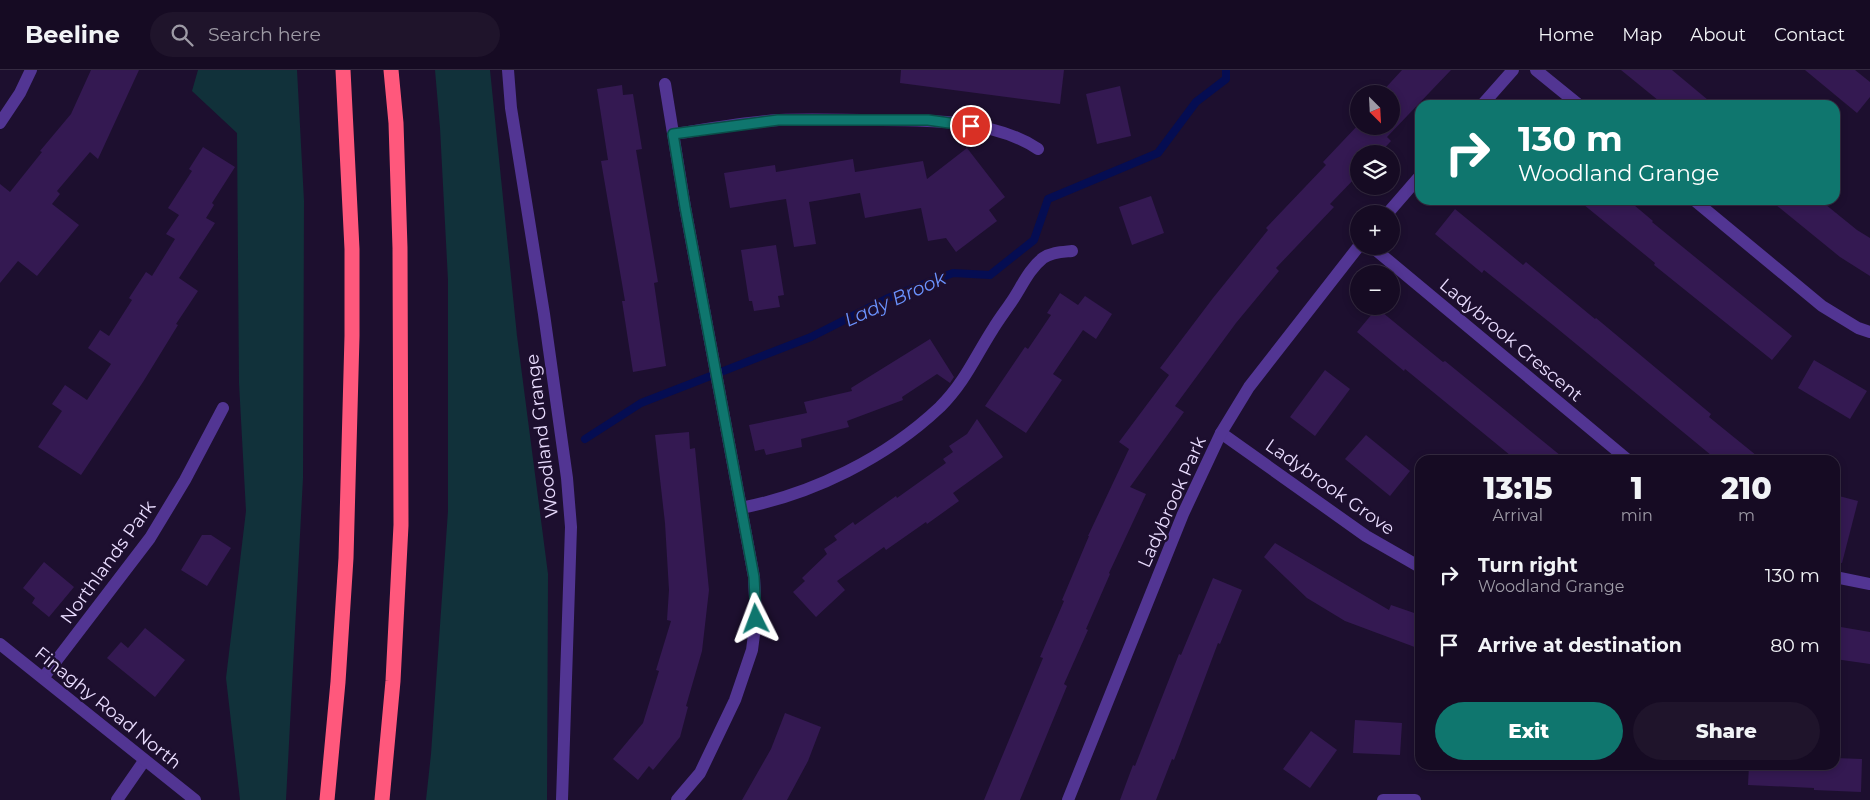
<!DOCTYPE html>
<html lang="en">
<head>
<meta charset="utf-8">
<style>
  :root { --surface:#160b23; --page:#1f142b; --text:#f1f3f6; --muted:#9e9ba6; --line:#352b41; --accent:#0f766e }
  body { margin:0; font-family:Montserrat,sans-serif; background:var(--page); color:var(--text); height:100vh; display:flex; flex-direction:column; font-size:19px; white-space:nowrap }
  * { box-sizing:border-box; margin:0 }
  p { font-size:16px; color:var(--muted) }
  .icon { flex:none; width:28px; height:28px; fill:none; stroke:currentColor; stroke-width:2; stroke-linecap:round; stroke-linejoin:round }
  .map { position:relative; flex:1; overflow:hidden }
  .drawer { position:absolute; left:1415px; top:385px; width:425px; height:315px; display:flex; flex-direction:column; background:var(--surface); border-radius:15px; box-shadow:0 2px 8px #0003,0 0 0 1px var(--line) }
  .drawer>* { flex:none }
  .top-card { position:absolute; left:1415px; top:30px; width:425px; height:105px; border-radius:15px; box-shadow:0 2px 8px #0003,0 0 0 1px var(--line); background:#0f766e; color:#fff; overflow:hidden }
  .needle { width:32px; rotate:156deg }
  .fabs { position:absolute; left:1350px; top:15px; display:grid; gap:10px }
  .fabs a { display:grid; place-items:center; width:50px; height:50px; border-radius:50%; background:var(--surface); box-shadow:0 2px 8px #0003,0 0 0 1px var(--line); font-size:25px }
  .pin { position:absolute; display:grid; place-items:center; width:42px; height:42px; color:#fff; margin:-21px; border:2px solid #fff; border-radius:50%; box-shadow:0 1px 5px #0007 }
  .me { position:absolute; width:55px; margin:-28px; rotate:357deg; stroke-linejoin:round; filter:drop-shadow(0 0 4px #0008) }
  .turn { display:flex; align-items:center; gap:18px; height:105px; padding:0 20px; font-size:22px }
  .turn .icon { width:65px; height:65px; stroke-width:2.5 }
  .turn b { display:block; font-size:35px; line-height:42px }
  .eta { display:flex; justify-content:space-evenly; align-items:center; height:85px; text-align:center }
  .eta b { font-size:30px; font-weight:800; line-height:35px }
  .action { display:flex; gap:10px; margin-top:auto; padding:10px 20px }
  .action a { flex:1; height:58px; border-radius:30px; background:var(--accent); color:#fff; font-size:20px; font-weight:800; line-height:58px; text-align:center }
  .action a+a { background:var(--page); color:var(--text) }
  ul { padding:0; list-style:none }
  li { display:flex; align-items:center; gap:15px; height:70px; padding:0 20px }
  li div { flex:1 }
  li b { display:block; font-size:19px }
  li em { font-style:normal }
  header { display:flex; align-items:center; gap:30px; box-sizing:border-box; height:70px; padding:0 25px; background:var(--surface); border-bottom:1px solid var(--line) }
  header strong { font-size:24px }
  nav { display:flex; gap:28px; margin-inline-start:auto; font-size:18px }
  .search { width:350px; height:45px; background:var(--page); display:flex; align-items:center; gap:12px; box-sizing:border-box; padding:0 18px; border-radius:28px; color:var(--muted); font-size:19px }
  .map>svg:first-child { display:block }
</style>
</head>
<body>
<header>
<strong>Beeline</strong>
<div class="search"><svg class="icon" aria-label="search" viewBox="0 0 24 24"><circle cx="10" cy="10" r="6"/><path d="M15 15l6 6"/></svg>Search here</div>
<nav><a>Home</a><a>Map</a><a>About</a><a>Contact</a></nav>
</header>
<div class="map">
<svg width="1870" height="730" viewBox="0 0 1870 730">
  <rect width="100%" height="100%" fill="#1d0f2f"/>
  <!-- green -->
  <g fill="#11313a">
    <polygon points="198,0 297,0 304,131 303,408 286,730 240,730 226,608 246,441 239,313 237,63 192,21"/>
    <polygon points="435,0 490,0 517,266 548,504 547,730 426,730 431,684 448,441 448,210 440,58"/>
  </g>
  <g fill="none" stroke-linecap="round" stroke-linejoin="round">
    <!-- stream -->
    <polyline stroke="#050d52" stroke-width="8" points="585,369 641,333 811,267 888,228 953,203 990,205 1034,170 1048,129 1158,83 1196,32 1226,9 1226,0"/>
  </g>
  <!-- building -->
  <g fill="#341952">
    <polygon points="91,0 139,0 98,89 90,82 57,121 60,124 52,134 79,155 37,206 18,191 0,213 0,114 10,122 42,82 40,81 71,44"/>
    <polygon points="901,0 1064,0 1060,34 900,13"/>
    <polygon points="1402,0 1451,0 1387,67 1391,71 1379,84 1359,84 1359,104 1330,134 1334,137 1276,198 1279,201 1236,253 1175,336 1184,342 1130,417 1146,424 1109,503 1110,504 1086,559 1088,560 1064,614 1067,616 1020,730 984,730 1043,588 1040,587 1064,531 1062,530 1089,466 1088,466 1129,379 1119,372 1169,305 1160,298 1213,228 1268,160 1266,158 1326,95 1323,92 1359,54 1359,56 1391,56 1391,24 1380,24"/>
    <polygon points="1621,0 1672,0 1714,35 1664,35"/>
    <polygon points="1805,0 1855,0 1870,12 1870,27 1857,43"/>
    <polygon points="622,15 623,25 633,24 642,79 636,80 658,212 654,213 666,296 633,302 622,231 625,231 601,91 608,90 597,19"/>
    <polygon points="1120,16 1131,66 1097,74 1086,24"/>
    <polygon points="203,77 235,97 212,133 214,135 206,148 215,153 179,208 198,221 176,254 178,255 143,312 81,405 38,377 62,341 52,334 65,315 87,330 111,294 88,278 100,260 109,266 132,230 129,228 146,202 152,206 175,169 166,164 179,145 168,138 192,101 189,99"/>
    <polygon points="967,78 1005,127 989,140 997,151 956,182 946,168 928,171 921,138 865,148 860,123 809,132 816,174 794,177 786,129 730,138 724,103 775,95 776,102 853,89 855,102 923,91 927,109"/>
    <polygon points="1151,126 1164,163 1132,175 1119,137"/>
    <polygon points="1578,130 1628,130 1653,151 1652,152 1792,266 1772,290 1654,195 1655,193"/>
    <polygon points="1770,130 1820,130 1857,160 1870,168 1870,206 1840,187"/>
    <polygon points="1455,139 1523,195 1526,192 1595,249 1596,248 1711,344 1709,347 1762,390 1717,390 1553,255 1484,200 1482,203 1435,164"/>
    <polygon points="776,175 784,225 778,226 780,237 754,241 752,231 749,231 741,180"/>
    <polygon points="1060,223 1078,235 1085,226 1112,244 1096,269 1083,260 1053,304 1062,310 1026,363 985,336 1025,277 1028,279 1051,245 1047,243"/>
    <polygon points="1377,238 1443,292 1445,291 1566,390 1516,390 1405,299 1404,301 1357,262"/>
    <polygon points="930,269 954,307 950,313 937,304 902,327 903,330 847,351 849,357 801,369 802,377 766,385 764,379 755,381 749,355 807,343 804,332 852,321 851,318"/>
    <polygon points="1814,290 1867,321 1850,349 1798,318"/>
    <polygon points="1325,300 1350,319 1315,366 1290,347"/>
    <polygon points="977,349 1003,387 953,423 959,431 927,454 926,452 886,480 884,477 837,511 845,520 816,547 793,522 805,511 802,508 827,484 824,479 837,470 834,466 853,452 855,455 896,426 897,428 946,393 943,389 953,382 949,376 967,364"/>
    <polygon points="689,362 690,379 695,378 709,520 702,581 686,636 688,637 680,667 653,700 649,696 638,710 613,689 643,653 659,601 656,600 671,551 667,550 669,520 665,453 655,365"/>
    <polygon points="1366,365 1410,401 1390,426 1345,389"/>
    <polygon points="1835,425 1858,431 1842,493 1835,492"/>
    <polygon points="202,465 211,465 231,478 207,516 181,500"/>
    <polygon points="1275,473 1389,540 1391,535 1420,545 1420,579 1345,551 1307,528 1264,487"/>
    <polygon points="44,492 74,517 49,547 32,533 35,528 23,518"/>
    <polygon points="1213,508 1242,520 1220,574 1218,573 1174,690 1172,689 1156,730 1120,730 1133,695 1135,696 1179,584 1181,585"/>
    <polygon points="1835,556 1870,562 1870,594 1835,589"/>
    <polygon points="145,558 185,590 155,627 107,588 121,572 128,578"/>
    <polygon points="785,643 821,657 808,691 787,730 742,730 771,679"/>
    <polygon points="1355,650 1402,653 1400,685 1353,683"/>
    <polygon points="1311,661 1337,680 1310,718 1283,699"/>
    <polygon points="1835,688 1862,689 1861,722 1814,720 1814,718 1748,715 1749,695 1835,695"/>
  </g>
  <g fill="none" stroke-linecap="round" stroke-linejoin="round">
    <!-- service -->
    <polyline stroke="#523593" stroke-width="12" points="117,730 144,691"/>
    <!-- minor -->
    <g stroke="#523593" stroke-width="12">
      <polyline points="508,0 511,38 544,244 567,408 571,457 562,730"/>
      <polyline points="1536,0 1579,35"/>
      <polyline points="665,14 685,137 754,507 756,549 752,580 735,630 700,703 677,730"/>
      <polyline points="1482,35 1513,0"/>
      <polyline points="0,53 20,23 31,0"/>
      <path d="M673 64C708 59 744 52 779 50 811 49 843 50 875 50 927 50 993 49 1038 79"/>
      <polyline points="1694,130 1822,236 1858,258 1870,262"/>
      <polyline points="1387,144 1420,106"/>
      <polyline points="1371,176 1628,390"/>
      <polyline points="1221,363 1366,466 1420,497"/>
      <path d="M741 438C813 424 886 388 940 337 965 312 975 287 993 259 999 249 1006 240 1012 231 1022 216 1029 199 1043 188 1052 182 1062 182 1072 181"/>
      <polyline points="1835,507 1870,514"/>
      <polyline points="43,608 150,468 185,410 223,338"/>
      <polyline points="1068,730 1183,444 1221,363 1249,317 1359,176"/>
      <polyline points="1383,730 1415,730"/>
    </g>
    <!-- tertiary -->
    <polyline stroke="#523593" stroke-width="12" points="0,574 195,730"/>
    <!-- motorway -->
    <g stroke="#ff587c" stroke-width="15">
      <polyline points="327,730 338,612 346,488 352,266 352,179 343,0"/>
      <polyline points="382,730 393,611 401,455 400,178 396,53 391,0"/>
    </g>
  </g>
  <g fill="none" stroke-linecap="round" stroke-linejoin="round">
    <!-- route casing -->
    <g stroke="#0a4d48" stroke-width="12">
      <polyline id="route" points="756,549 754,507 685,137 673,64 778,50 928,50 971,56"/>
    </g>
    <!-- route -->
    <use href="#route" stroke="#0f766e" stroke-width="9"/>
  </g>
  <g text-anchor="middle" dominant-baseline="central" stroke-width="5" stroke-linejoin="round" paint-order="stroke">
    <!-- street labels -->
    <g font-size="18" fill="#eaddff" stroke="#1d0f2f">
      <text transform="translate(1511 270) rotate(40)">Ladybrook Crescent</text>
      <text transform="translate(542 366) rotate(-97)">Woodland Grange</text>
      <text transform="translate(1330 417) rotate(35)">Ladybrook Grove</text>
      <text transform="translate(1172 432) rotate(-66)">Ladybrook Park</text>
      <text transform="translate(108 492) rotate(-54)">Northlands Park</text>
      <text transform="translate(108 638) rotate(39)">Finaghy Road North</text>
    </g>
    <!-- water labels -->
    <g font-size="19" font-style="italic" fill="#6b93ff" stroke="#1d0f2f">
      <text transform="translate(895 229) rotate(-24)">Lady Brook</text>
    </g>
  </g>
</svg>
<div class="fabs">
<a><svg class="needle" viewBox="-14 -14 28 28"><path d="M0-13l5 13h-10z" fill="#e53935"/><path d="M0 13l5-13h-10z" fill="#9e9ba6"/></svg></a>
<a><svg class="icon" aria-label="layers" viewBox="0 0 24 24"><path d="M12 4l9 5-9 5-9-5zM3 14l9 5 9-5"/></svg></a>
<a>+</a>
<a>−</a>
</div>
<div class="pin" style="left:971px;top:56px;background:#d93025"><svg class="icon" aria-label="arrive" viewBox="0 0 24 24"><path d="M6 21V4h12l-3 4 3 4H6"/></svg></div>
<svg class="me" style="left:756px;top:549px" viewBox="-20 -20 40 40"><path d="M0-17L14 15 0 8-14 15z" fill="#0f766e" stroke="#fff" stroke-width="4"/></svg>
<div class="top-card">
<div class="turn"><svg class="icon" aria-label="right" viewBox="0 0 24 24"><path d="M7 20v-9h11M14 6l5 5-5 5"/></svg><div><b>130 m</b>Woodland Grange</div></div>
</div>
<section class="drawer">
<div class="eta">
<div><b>13:15</b><p>Arrival</p></div>
<div><b>1</b><p>min</p></div>
<div><b>210</b><p>m</p></div>
</div>
<ul>
<li><svg class="icon" aria-label="right" viewBox="0 0 24 24"><path d="M7 20v-9h11M14 6l5 5-5 5"/></svg><div><b>Turn right</b><p>Woodland Grange</p></div><em>130 m</em></li>
<li><svg class="icon" aria-label="arrive" viewBox="0 0 24 24"><path d="M6 21V4h12l-3 4 3 4H6"/></svg><div><b>Arrive at destination</b></div><em>80 m</em></li>
</ul>
<div class="action"><a>Exit</a><a>Share</a></div>
</section>
</div>
</body>
</html>
